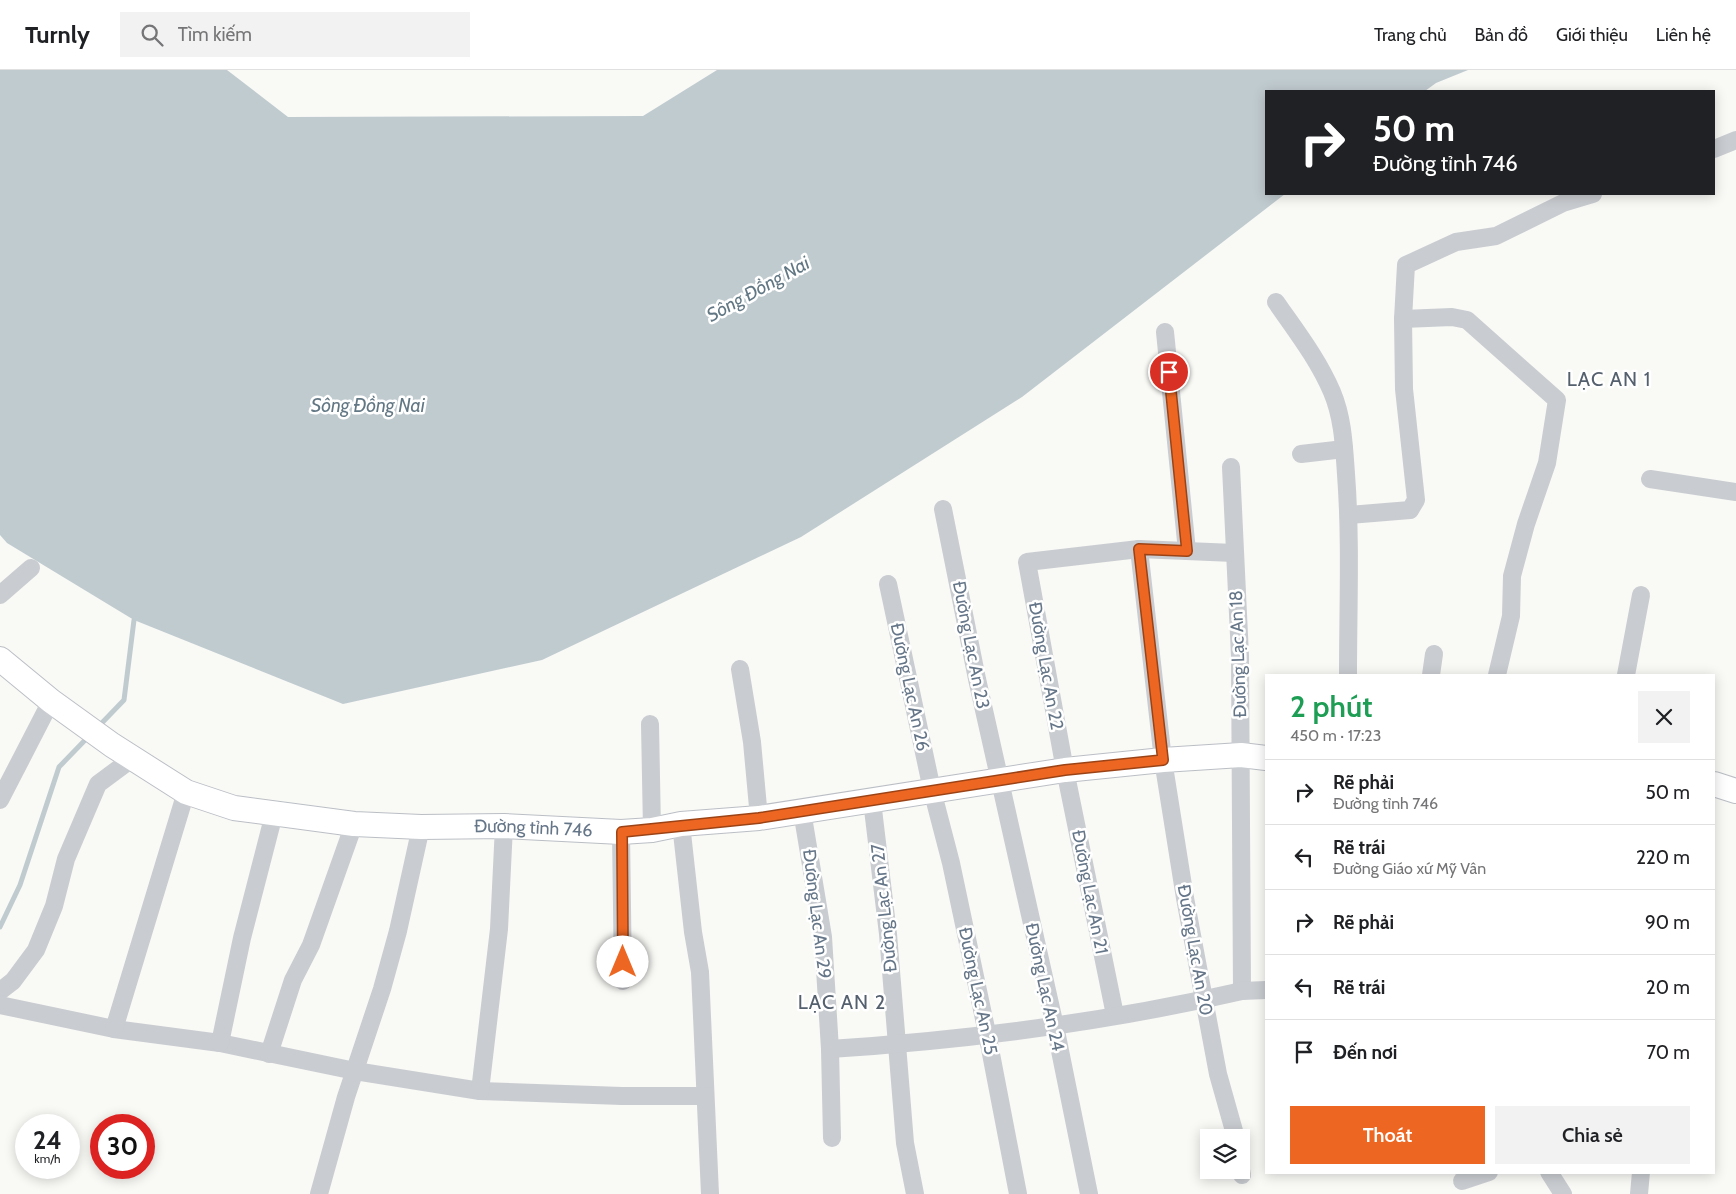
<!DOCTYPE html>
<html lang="vi">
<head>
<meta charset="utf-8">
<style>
  :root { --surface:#fff; --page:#f2f2f2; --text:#202124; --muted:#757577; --line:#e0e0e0; --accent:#ee6722 }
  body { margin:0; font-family:Cabin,sans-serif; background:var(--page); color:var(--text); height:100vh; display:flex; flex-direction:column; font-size:19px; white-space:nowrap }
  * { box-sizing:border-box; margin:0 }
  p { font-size:16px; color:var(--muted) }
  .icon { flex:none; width:28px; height:28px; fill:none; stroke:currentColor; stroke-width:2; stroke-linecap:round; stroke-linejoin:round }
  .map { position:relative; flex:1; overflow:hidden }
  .drawer { position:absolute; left:1265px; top:604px; width:450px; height:500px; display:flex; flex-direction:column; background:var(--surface); border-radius:0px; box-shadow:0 2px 12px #0003 }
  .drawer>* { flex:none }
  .banner { position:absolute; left:1265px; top:20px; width:450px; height:105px; border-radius:0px; box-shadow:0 2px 12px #0003; background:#202124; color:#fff; overflow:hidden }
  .controls { position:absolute; left:1200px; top:1059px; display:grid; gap:10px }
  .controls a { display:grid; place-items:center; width:50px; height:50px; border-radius:0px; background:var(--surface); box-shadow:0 2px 12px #0003; font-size:25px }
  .speed { position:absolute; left:15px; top:1044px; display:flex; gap:10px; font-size:25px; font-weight:700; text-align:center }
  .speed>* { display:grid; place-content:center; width:65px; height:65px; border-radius:50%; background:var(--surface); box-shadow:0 2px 12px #0003; line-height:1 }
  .speed small { font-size:12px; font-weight:400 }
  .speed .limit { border:8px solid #d22; background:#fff; color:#111 }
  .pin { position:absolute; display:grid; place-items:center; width:42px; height:42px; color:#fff; margin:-21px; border:2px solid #fff; border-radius:50%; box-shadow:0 1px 5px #0007 }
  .me { position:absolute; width:55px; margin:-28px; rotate:0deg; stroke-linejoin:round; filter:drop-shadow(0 0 4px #0008) }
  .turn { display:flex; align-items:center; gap:18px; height:105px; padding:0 25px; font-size:22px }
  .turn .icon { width:65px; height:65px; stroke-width:2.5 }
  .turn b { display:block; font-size:35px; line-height:42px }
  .round { display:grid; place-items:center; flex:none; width:52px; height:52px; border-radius:0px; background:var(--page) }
  .summary { display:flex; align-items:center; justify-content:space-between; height:85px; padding:0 25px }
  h1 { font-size:30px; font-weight:600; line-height:38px; color:#1e9e55 }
  .button { display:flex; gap:10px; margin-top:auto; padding:10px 25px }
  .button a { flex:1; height:58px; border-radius:0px; background:var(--accent); color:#fff; font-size:20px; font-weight:600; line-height:58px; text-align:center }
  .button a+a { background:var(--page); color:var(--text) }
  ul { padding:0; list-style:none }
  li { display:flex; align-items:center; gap:15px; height:65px; padding:0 25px; border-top:1px solid var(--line) }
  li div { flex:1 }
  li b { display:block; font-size:19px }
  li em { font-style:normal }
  header { display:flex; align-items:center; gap:30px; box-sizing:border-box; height:70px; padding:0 25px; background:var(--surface); border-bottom:1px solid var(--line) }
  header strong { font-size:24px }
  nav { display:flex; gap:28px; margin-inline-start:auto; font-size:18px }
  .search { width:350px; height:45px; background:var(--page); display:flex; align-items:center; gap:12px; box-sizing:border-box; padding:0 18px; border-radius:0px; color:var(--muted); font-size:19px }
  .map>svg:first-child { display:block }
</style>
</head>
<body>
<header>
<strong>Turnly</strong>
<div class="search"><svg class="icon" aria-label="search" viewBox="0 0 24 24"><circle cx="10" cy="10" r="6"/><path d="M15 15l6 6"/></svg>Tìm kiếm</div>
<nav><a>Trang chủ</a><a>Bản đồ</a><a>Giới thiệu</a><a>Liên hệ</a></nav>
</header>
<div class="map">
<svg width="1736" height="1124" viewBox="0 0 1736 1124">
  <rect width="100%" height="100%" fill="#f9f9f6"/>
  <!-- water -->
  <polygon fill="#c0cbd0" points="0,0 227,0 288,47 643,46 717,0 1468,0 1436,13 1425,21 1266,21 1266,124 1285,124 1022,327 801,467 542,590 343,634 134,550 7,473 0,465"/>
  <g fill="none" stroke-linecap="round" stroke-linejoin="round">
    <!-- stream -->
    <g stroke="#c0cbd0" stroke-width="5">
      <polyline points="97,658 124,630 134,550"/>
      <polyline points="0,857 20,815 59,697 89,666"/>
    </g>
    <!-- secondary casing -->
    <g stroke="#bbbfc5" stroke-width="26">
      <g id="secondary">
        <path id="s1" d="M0 589 51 631 112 675 186 722 234 738 354 754 421 757 504 756 621 762 652 760 681 754 759 748 1065 700 1163 690 1241 685 1266 688"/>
        <polyline points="1714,714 1736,721"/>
      </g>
    </g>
    <!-- street -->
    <g stroke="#c9ccd0" stroke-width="18">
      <polyline points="1714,79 1736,70"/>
      <path d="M1276 232C1296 261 1318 289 1332 322 1343 348 1344 376 1346 404 1351 471 1348 538 1348 605"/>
      <polyline points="1403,249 1452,247 1467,250 1557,330 1547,393 1526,454 1512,506 1511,546 1497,605"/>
      <polyline points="1165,262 1187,481"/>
      <polyline points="1301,384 1344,379"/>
      <polyline points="1231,397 1240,586 1242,921"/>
      <polyline points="1650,409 1736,422"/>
      <polyline points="943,439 977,609 1055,956 1089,1124"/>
      <polyline points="1349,445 1410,440 1416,430 1404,319 1403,249 1406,195 1456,172 1496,166 1563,133 1593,124"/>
      <polyline points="1139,479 1163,690 1185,828 1218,1004 1236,1068"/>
      <polyline points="888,514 932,720 951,793 987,963 1018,1124"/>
      <polyline points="0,525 31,498"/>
      <polyline points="740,599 752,672 759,748"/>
      <polyline points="1431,605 1434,584"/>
      <polyline points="1626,605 1641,525"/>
      <polyline points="650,654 652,760"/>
      <polyline points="0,730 51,631"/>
      <polyline points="872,731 888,864 905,1073 915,1124"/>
      <polyline points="802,741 823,867 830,979 832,1068"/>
      <polyline points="681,754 693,862 700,902 710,1124"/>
      <polyline points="621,762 623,911"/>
      <polyline points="0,921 13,911 36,880 54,836 66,789 98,714 133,688"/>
      <polyline points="0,935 114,959 220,973 355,1001 480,1021 622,1026 705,1026"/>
      <polyline points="1115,945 1065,700 1027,492 1139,479 1234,483"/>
      <polyline points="114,959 186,722"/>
      <polyline points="220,973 242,868 274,744"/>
      <path d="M830 979C968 970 1107 952 1242 921L1266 920"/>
      <polyline points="269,984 293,910 311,875 354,754"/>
      <polyline points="480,1021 499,859 504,756"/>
      <polyline points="1241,1100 1242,1105"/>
      <polyline points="1549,1102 1563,1124"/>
      <polyline points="1462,1111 1489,1102"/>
      <polyline points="319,1124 346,1027 382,919 398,861 421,757"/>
      <polyline points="1639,1124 1641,1102"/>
    </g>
    <!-- secondary -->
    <use href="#secondary" stroke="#fff" stroke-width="24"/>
  </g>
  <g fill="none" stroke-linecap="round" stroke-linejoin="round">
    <!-- route casing -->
    <g stroke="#9b4316" stroke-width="12">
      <polyline id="route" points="623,892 622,762 759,748 1065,700 1163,690 1139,479 1187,481 1169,302"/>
    </g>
    <!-- route -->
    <use href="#route" stroke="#ee6722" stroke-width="9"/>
  </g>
  <g text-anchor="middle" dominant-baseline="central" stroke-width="5" stroke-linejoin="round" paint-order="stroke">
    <!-- street labels -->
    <g font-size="18" fill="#667689" stroke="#fff">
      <text transform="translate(971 575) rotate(79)">Đường Lạc An 23</text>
      <text transform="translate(1238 584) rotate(-92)">Đường Lạc An 18</text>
      <text transform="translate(1046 596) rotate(80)">Đường Lạc An 22</text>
      <text transform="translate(910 617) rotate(78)">Đường Lạc An 26</text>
      <text stroke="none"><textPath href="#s1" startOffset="580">Đường tỉnh 746</textPath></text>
      <text transform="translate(1090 822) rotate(79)">Đường Lạc An 21</text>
      <text transform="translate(884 838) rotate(-96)">Đường Lạc An 27</text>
      <text transform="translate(817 844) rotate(83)">Đường Lạc An 29</text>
      <text transform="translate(1195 880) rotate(80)">Đường Lạc An 20</text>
      <text transform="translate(1045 917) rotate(78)">Đường Lạc An 24</text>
      <text transform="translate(978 921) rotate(78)">Đường Lạc An 25</text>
    </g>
    <!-- water labels -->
    <g font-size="19" font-style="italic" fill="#627784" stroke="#fff">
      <text transform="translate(758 219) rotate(-29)">Sông Đồng Nai</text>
      <text x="368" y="335">Sông Đồng Nai</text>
    </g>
    <!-- quarter labels -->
    <g font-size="20" letter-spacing="1" fill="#55606e" stroke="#fff">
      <text x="1609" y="309">LẠC AN 1</text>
      <text x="842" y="932">LẠC AN 2</text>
    </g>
  </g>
</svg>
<div class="controls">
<a><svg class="icon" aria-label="layers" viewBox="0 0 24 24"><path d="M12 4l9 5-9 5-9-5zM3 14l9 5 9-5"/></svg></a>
</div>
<div class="speed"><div>24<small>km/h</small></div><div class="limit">30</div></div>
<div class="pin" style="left:1169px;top:302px;background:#d93025"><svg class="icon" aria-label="arrive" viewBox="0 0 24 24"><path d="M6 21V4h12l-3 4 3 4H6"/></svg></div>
<svg class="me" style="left:623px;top:892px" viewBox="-20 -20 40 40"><circle r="19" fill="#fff"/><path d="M0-13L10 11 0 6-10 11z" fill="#ee6722"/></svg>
<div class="banner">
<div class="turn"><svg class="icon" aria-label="right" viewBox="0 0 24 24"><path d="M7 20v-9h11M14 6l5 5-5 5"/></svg><div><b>50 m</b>Đường tỉnh 746</div></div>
</div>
<section class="drawer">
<div class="summary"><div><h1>2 phút</h1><p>450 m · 17:23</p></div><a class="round"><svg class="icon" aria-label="close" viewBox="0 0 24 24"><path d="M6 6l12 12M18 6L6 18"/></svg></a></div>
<ul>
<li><svg class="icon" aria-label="right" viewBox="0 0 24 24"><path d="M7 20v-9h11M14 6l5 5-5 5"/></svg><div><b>Rẽ phải</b><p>Đường tỉnh 746</p></div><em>50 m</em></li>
<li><svg class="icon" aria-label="left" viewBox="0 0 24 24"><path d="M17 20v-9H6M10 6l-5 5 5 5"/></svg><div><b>Rẽ trái</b><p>Đường Giáo xứ Mỹ Vân</p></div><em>220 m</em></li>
<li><svg class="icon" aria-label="right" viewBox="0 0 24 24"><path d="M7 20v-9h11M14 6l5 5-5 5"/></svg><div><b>Rẽ phải</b></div><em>90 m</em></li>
<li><svg class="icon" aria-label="left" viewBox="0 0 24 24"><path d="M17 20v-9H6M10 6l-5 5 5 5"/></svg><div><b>Rẽ trái</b></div><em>20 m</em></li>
<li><svg class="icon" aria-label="arrive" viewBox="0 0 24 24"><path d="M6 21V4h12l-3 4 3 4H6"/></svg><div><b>Đến nơi</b></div><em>70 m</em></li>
</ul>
<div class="button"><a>Thoát</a><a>Chia sẻ</a></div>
</section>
</div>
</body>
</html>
